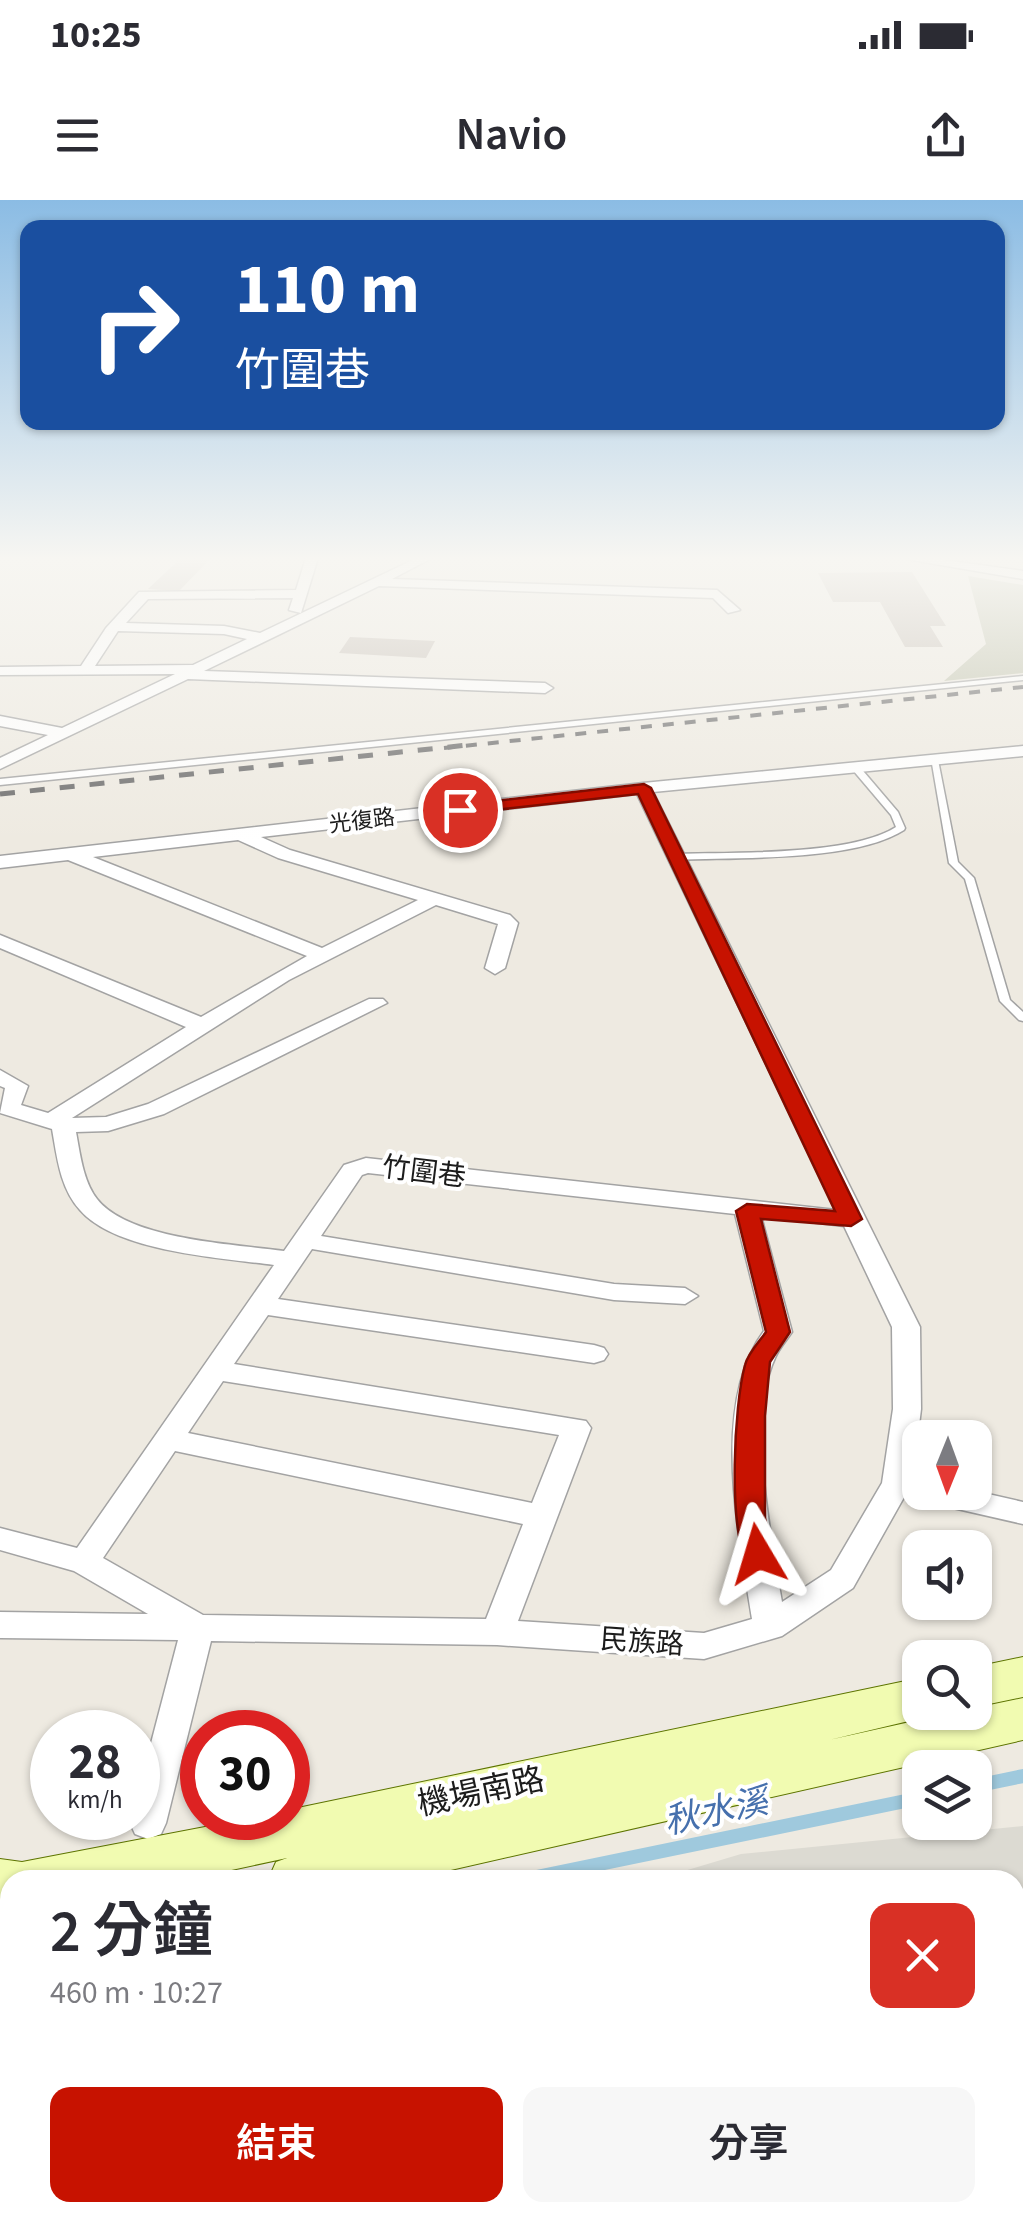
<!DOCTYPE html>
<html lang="zh-TW">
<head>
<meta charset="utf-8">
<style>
  :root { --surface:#fff; --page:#f7f7f7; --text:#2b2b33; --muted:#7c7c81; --accent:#c71200 }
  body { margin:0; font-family:"Source Sans 3","Noto Sans TC",sans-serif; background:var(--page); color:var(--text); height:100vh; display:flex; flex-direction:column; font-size:38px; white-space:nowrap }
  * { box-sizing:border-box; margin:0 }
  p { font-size:32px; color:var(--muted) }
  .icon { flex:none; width:55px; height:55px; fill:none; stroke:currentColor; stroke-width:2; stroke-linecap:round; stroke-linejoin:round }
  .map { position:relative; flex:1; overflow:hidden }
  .details { position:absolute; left:0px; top:1670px; width:1025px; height:352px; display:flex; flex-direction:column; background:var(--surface); border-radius:30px 30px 0 0; box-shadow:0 2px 8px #0004 }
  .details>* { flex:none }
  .guide { position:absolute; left:20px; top:20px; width:985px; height:210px; border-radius:20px; box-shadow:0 2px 8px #0004; background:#1a4fa0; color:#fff; overflow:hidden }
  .needle { width:65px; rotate:181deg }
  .controls { position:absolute; left:902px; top:1220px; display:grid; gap:20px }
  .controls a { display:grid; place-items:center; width:90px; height:90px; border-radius:20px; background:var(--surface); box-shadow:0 2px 8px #0004; font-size:50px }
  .speed { position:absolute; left:30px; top:1510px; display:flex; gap:20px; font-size:50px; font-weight:700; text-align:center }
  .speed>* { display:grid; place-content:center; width:130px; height:130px; border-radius:50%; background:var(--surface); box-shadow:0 2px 8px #0004; line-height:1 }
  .speed small { font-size:25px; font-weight:400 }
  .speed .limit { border:15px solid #d22; background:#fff; color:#111 }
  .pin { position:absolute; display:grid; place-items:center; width:85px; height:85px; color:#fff; margin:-42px; border:5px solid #fff; border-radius:50%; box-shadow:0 2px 10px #0007 }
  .me { position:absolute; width:110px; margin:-55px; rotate:353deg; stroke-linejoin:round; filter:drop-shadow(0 0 8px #0008) }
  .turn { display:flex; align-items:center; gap:35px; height:210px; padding:0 50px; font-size:45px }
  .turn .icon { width:130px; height:130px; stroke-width:2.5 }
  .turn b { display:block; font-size:70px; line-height:85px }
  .round { display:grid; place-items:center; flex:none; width:105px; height:105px; border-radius:20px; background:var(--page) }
  .overview { display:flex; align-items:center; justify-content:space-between; height:170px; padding:0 50px }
  h1 { font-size:60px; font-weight:600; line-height:75px }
  .primary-button { display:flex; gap:20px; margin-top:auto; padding:20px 50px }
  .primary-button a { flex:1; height:115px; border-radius:20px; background:var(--accent); color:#fff; font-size:40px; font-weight:600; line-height:115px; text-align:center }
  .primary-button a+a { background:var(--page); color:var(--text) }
  .status { display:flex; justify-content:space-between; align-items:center; height:70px; padding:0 50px; background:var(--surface); direction:ltr }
  .status svg { height:28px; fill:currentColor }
  header { display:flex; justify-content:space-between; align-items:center; height:130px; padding:0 50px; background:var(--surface); font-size:45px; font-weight:600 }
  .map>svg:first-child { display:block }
</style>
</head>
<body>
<div class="status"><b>10:25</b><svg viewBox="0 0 49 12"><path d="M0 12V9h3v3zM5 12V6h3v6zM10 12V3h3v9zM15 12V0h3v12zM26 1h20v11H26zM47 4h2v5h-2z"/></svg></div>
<header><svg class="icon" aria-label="menu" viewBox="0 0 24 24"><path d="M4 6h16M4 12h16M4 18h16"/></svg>Navio<svg class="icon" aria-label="share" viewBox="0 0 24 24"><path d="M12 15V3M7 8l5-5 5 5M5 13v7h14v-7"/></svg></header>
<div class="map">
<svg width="1023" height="2021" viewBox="0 0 1023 2021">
  <rect width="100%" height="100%" fill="#eeeae1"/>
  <!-- airport -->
  <polygon fill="#dcdad2" points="1023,1626 1023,2021 0,2021 0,1837 10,1837 10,2012 1015,2012 1015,1680 654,1680 741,1654"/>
  <!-- construction -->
  <polygon fill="#c0c2ac" points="968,376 1023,385 1023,473 944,481 986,444"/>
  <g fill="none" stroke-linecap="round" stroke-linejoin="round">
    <!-- stream -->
    <g stroke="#9fc9dd" stroke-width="14">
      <polyline points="975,1586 1023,1576"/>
      <polyline points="522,1680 920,1598"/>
      <polyline points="0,1760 10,1759"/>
    </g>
  </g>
  <!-- building -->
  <g fill="#c5bdb4">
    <polygon points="181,358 211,358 179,391 148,389"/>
    <polygon points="912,372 946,426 930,426 943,447 905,447 880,402 833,402 818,373"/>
    <polygon points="350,437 435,441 426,458 339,453"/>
  </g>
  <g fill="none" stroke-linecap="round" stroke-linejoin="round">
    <!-- lane casing -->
    <g stroke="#a3a3a3" stroke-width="3">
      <g id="lane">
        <polygon points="1023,476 1023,480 0,585 0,579"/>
        <polygon points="931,558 938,560 958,662 974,678 1010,800 1023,812 1023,821 1019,820 1000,801 965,679 949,663"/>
        <path d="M852 565H858L898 612 905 628 904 630C854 662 737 657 676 660L671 657 676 654C732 652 851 656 896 627L891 615 852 569Z"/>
      </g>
    </g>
    <!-- street casing -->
    <g stroke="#a3a3a3" stroke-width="3">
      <g id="street">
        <path d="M306 358H318L301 413 289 410 293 398 148 399 126 423 224 426 260 433 417 358H432L392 379 717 390 740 410 728 413 713 398 379 386 204 471 545 483 553 488 545 493 188 479 0 569V558L48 535 0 526V516L62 528 175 474 0 475V467L81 466 106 428 139 392 296 390ZM118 431 224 434 247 439 193 465 95 466Z"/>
        <polygon points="900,358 930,358 1023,371 1023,379"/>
        <path d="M1023 546V556L653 592 920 1127 921 1209 912 1283 853 1388 782 1436 704 1459 497 1445 211 1441 166 1623 161 1634 148 1639 135 1634 130 1623 131 1618H138V1593L178 1440 0 1438V1412L148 1414 74 1371 0 1350V1328L77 1348 274 1065C222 1058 116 1052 80 1010 60 988 57 957 52 929L0 913 5 888 0 886V870L28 886 21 905 48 913 186 827 0 748V735L201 817 307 756 68 660 0 668V656L643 583ZM637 594 836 1010 366 958 344 965 284 1051C235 1044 129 1040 97 999 83 981 80 953 76 932L108 931 164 914 387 803 383 799H369L148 904 106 917 72 918 289 780 436 705 498 724 485 768 495 774 505 768 518 723 510 715 290 650 261 637ZM238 640 278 658 418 700 322 748 93 657ZM368 973 735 1014 764 1131C710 1204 739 1336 752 1419L704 1433 518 1421 591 1228 586 1221 234 1164 268 1115 594 1163 604 1160 608 1154 604 1148 594 1145 278 1099 312 1049 614 1100 685 1104 698 1096 685 1088 614 1084 321 1036 362 975ZM761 1016 844 1026 892 1127 893 1209 882 1283 831 1370 782 1402C771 1339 747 1218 775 1158 779 1148 786 1141 792 1132ZM223 1181 559 1235 532 1303 188 1233ZM175 1251 523 1324 486 1419 203 1415 103 1358Z"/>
        <polygon points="920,1284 920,1292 975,1291 1023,1302 1023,1324 918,1300 914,1292"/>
        <polygon points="1023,1736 1023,1772 1015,1773 1015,1737"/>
        <polygon points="10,1948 10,1992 0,1994 0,1950"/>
      </g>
    </g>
    <!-- secondary casing -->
    <g stroke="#5d7401" stroke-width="2">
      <g id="secondary">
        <polygon points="1023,1457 1023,1497 975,1507 975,1467"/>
        <polygon points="920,1478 920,1512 938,1514 829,1540 955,1512 975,1512 975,1508 1023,1498 1023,1540 407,1680 268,1680 276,1662 287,1658 185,1680 10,1680 10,1759 0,1760 0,1659 22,1662 252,1618 288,1618 288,1610"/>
      </g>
    </g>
    <!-- lane -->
    <use href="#lane" fill="#fff" fill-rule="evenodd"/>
    <!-- street -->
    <use href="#street" fill="#fff" fill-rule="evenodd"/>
    <!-- secondary -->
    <use href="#secondary" fill="#f1fbb1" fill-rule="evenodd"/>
    <!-- rail-far1 -->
    <polyline stroke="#6a6a6a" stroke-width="4" stroke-dasharray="11 11" stroke-linecap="butt" points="444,548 1023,487"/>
    <!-- rail -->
    <polyline stroke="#6a6a6a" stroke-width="5" stroke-dasharray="15 15" stroke-linecap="butt" points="0,594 468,545"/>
  </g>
  <!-- sky -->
  <linearGradient id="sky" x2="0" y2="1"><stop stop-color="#8bbce4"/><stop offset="0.56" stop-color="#f7f6f2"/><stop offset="1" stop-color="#f7f6f2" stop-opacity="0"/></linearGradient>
  <rect width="1023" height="641" fill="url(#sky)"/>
  <!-- route -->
  <path fill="#c71200" stroke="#810c00" stroke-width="2.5" d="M644 584 651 588 862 1019 851 1026 761 1019 790 1132 770 1162 765 1216V1318L772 1354 768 1362H747C728 1326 734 1205 745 1165 748 1153 759 1142 766 1132L736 1011 747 1004 835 1011 638 594 460 614 452 610 460 605Z"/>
  <g text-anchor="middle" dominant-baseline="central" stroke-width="8" stroke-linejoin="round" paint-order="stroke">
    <!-- far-street labels -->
    <g font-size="22" fill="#1c1c1c" stroke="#fff">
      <text transform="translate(362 621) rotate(-7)">光復路</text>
    </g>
    <!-- street labels -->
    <g font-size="28" fill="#1c1c1c" stroke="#fff">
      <text transform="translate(424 972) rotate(7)">竹圍巷</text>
      <text transform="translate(642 1442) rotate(4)">民族路</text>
    </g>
    <!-- near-street labels -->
    <g font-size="32" fill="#1c1c1c" stroke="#fff">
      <text transform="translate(481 1592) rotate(-12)">機場南路</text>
    </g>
    <!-- near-water labels -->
    <g font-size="35" font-style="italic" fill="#4670ad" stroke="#fff">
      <text transform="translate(716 1612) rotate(-12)">秋水溪</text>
    </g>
  </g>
</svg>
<div class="controls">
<a><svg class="needle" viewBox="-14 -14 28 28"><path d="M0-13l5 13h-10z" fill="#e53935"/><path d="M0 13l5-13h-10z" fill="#7c7c81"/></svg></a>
<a><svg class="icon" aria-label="sound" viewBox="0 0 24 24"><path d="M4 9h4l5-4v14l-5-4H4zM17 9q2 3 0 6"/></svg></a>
<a><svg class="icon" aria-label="search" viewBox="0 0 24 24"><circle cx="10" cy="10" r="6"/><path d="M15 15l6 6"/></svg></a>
<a><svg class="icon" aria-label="layers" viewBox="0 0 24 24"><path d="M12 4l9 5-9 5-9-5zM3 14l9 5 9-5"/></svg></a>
</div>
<div class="speed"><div>28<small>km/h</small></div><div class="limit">30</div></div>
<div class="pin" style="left:460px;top:610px;background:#d93025"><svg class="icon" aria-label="arrive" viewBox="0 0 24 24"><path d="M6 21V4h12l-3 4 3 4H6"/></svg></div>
<svg class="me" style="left:758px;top:1354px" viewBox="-20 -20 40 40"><path d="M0-17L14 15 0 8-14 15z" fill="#c71200" stroke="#fff" stroke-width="4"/></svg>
<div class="guide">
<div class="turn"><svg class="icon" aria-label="right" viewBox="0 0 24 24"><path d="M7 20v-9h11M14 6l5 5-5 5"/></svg><div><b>110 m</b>竹圍巷</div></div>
</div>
<section class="details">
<div class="overview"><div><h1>2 分鐘</h1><p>460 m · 10:27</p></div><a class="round" style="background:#d93025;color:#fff"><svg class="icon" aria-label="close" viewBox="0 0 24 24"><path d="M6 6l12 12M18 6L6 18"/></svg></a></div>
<div class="primary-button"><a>結束</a><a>分享</a></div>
</section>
</div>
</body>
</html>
